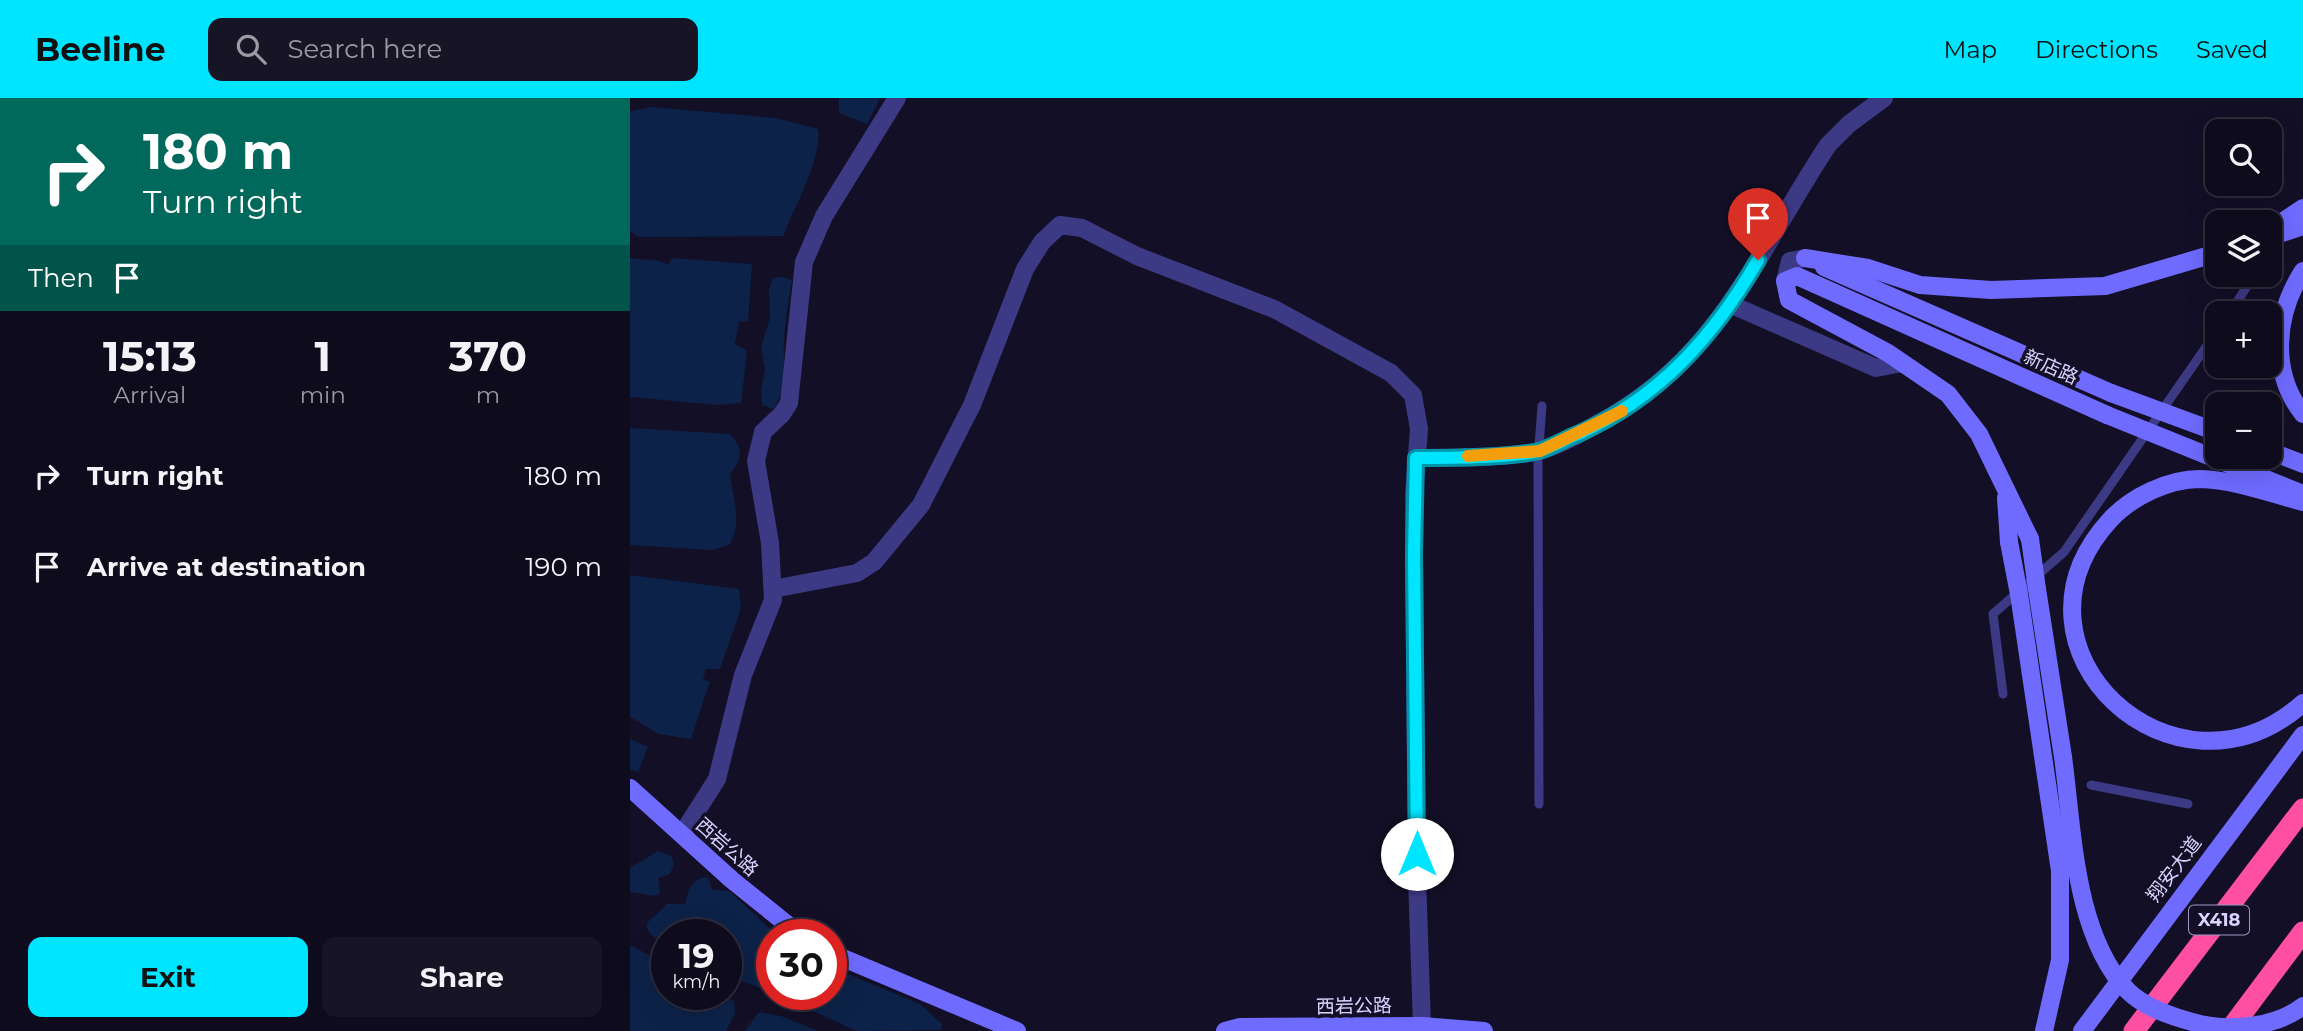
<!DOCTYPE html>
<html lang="en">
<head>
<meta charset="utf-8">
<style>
  :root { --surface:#0e0b1c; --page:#171425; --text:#f1f3f6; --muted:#9b9ba3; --line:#2e2b3b; --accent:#00e5ff }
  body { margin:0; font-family:Montserrat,"Noto Sans SC",sans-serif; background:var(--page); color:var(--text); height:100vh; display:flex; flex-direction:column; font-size:26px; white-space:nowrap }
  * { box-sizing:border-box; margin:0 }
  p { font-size:23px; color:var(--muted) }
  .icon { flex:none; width:38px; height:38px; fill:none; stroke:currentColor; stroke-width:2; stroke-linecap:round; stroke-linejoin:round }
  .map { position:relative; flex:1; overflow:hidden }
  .sheet { display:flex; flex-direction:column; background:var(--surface); width:630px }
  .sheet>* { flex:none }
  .top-card { background:#00695c; color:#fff; overflow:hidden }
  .controls { position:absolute; left:1575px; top:21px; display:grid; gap:14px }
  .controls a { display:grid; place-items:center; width:77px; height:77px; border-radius:14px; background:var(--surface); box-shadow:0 7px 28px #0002,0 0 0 2px var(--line); font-size:35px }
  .speed { position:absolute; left:21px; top:821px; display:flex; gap:14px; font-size:35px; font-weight:700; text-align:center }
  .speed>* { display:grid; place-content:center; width:91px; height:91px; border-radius:50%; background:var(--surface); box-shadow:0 7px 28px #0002,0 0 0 2px var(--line); line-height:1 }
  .speed small { font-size:18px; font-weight:400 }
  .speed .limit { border:10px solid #d22; background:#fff; color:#111 }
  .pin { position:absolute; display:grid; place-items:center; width:60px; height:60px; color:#fff; margin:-72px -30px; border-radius:50% 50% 50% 0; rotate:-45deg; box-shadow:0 0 7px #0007 }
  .pin .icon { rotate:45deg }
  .me { position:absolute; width:77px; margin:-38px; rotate:0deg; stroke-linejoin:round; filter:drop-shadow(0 0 5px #0008) }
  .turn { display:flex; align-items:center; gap:24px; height:147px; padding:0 28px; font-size:32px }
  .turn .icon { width:91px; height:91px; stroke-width:2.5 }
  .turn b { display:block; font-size:49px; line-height:60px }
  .then { display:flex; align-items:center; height:66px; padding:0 28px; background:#0003; gap:14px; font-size:26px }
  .eta { display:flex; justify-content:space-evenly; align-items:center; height:119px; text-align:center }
  .eta b { font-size:42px; font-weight:700; line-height:49px }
  .cta { display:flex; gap:14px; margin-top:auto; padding:14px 28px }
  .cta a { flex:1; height:80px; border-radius:14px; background:var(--accent); color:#111; font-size:28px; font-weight:700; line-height:80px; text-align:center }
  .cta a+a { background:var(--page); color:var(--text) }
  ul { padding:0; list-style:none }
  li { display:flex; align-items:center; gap:21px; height:91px; padding:0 28px }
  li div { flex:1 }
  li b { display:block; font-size:26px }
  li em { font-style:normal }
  header { display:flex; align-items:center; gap:42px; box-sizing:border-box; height:98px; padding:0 35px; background:var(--accent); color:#111 }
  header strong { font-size:33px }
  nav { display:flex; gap:38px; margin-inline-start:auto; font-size:24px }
  .search { width:490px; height:63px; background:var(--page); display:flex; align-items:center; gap:18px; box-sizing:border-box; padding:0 24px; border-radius:14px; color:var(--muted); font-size:26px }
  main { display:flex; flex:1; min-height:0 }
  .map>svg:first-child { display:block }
</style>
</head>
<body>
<header>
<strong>Beeline</strong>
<div class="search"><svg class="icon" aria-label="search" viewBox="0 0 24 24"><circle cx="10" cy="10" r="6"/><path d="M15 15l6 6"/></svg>Search here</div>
<nav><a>Map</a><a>Directions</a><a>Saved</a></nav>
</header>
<main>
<section class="sheet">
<div class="top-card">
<div class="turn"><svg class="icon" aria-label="right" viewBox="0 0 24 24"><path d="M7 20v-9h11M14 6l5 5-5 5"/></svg><div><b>180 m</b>Turn right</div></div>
<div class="then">Then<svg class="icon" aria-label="arrive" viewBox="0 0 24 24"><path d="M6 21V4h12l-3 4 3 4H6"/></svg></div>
</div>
<div class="eta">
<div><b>15:13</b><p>Arrival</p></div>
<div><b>1</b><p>min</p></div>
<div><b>370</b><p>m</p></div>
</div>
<ul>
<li><svg class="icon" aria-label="right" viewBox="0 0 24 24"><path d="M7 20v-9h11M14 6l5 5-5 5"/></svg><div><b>Turn right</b></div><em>180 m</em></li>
<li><svg class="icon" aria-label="arrive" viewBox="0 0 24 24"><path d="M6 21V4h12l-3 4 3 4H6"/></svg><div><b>Arrive at destination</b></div><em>190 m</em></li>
</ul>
<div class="cta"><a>Exit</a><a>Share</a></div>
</section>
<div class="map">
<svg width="1673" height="933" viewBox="0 0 1673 933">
  <rect width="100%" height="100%" fill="#130f26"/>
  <!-- water -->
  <g fill="#0c2248">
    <polygon points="209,0 250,0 237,26 209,15"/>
    <path d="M22 9 146 20 188 31C192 61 164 110 153 138L8 139 0 133V13Z"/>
    <polygon points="0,160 30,163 38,167 42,160 122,166 118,224 109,223 105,246 117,253 111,305 87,307 0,299"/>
    <path d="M152 179 162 182C159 201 155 222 154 242 153 265 157 290 144 311L132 307 131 292 135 272 131 249 140 220 139 192 143 180Z"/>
    <path d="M0 330 100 336C114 351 112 360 100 377 103 400 113 426 99 447L82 452 0 447Z"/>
    <polygon points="0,477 109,491 111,510 90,571 76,571 73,582 80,583 61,641 29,636 0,619"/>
    <polygon points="0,641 18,649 8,674 0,671"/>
    <polygon points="28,753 41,758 44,766 40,776 28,780 30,795 24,798 0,794 0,770"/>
    <path d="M73 779 78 780 82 791 99 793 146 836H142V895L96 877V836H37V849L20 836 16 827C21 818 30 816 36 806H55C58 794 60 784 73 779Z"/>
    <polygon points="0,847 37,867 37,896 95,896 104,904 105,915 96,933 0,933"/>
    <polygon points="201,869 290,906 312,926 311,932 227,933 145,896 201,896"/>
    <polygon points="129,914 154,919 188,933 115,933"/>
  </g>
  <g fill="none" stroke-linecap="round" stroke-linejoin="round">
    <!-- lane -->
    <g stroke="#3d3a85" stroke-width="9">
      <polyline points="1600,215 1624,177"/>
      <polyline points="1373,596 1363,516 1434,454 1587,233"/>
      <polyline points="1461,687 1558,706"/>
      <polyline points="909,706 908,361 912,308"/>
    </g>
    <!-- street -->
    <g stroke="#3d3a85" stroke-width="18">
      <polyline points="1155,183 1160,163 1175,160"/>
      <polyline points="1102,207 1246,270 1272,265"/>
      <path d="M786 360C817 360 881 360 909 353 928 348 950 336 967 326 1089 262 1126 156 1198 47L1219 26 1254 0"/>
      <polyline points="143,491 227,475 244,464 291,407 342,307 395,171 412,144 430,127 452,130 507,158 644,211 761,275 783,297 789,331 784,396 784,457 787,779 792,928"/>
      <polyline points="52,736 87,681 113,577 143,502 140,445 126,363 133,334 152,316 159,305 174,164 194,118 267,0"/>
    </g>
    <!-- secondary -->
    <g stroke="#6f6bff" stroke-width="18">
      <polyline points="1640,132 1673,110"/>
      <polyline points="1643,138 1673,128"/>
      <polyline points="1175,160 1238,170 1290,187 1361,192 1475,188 1587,155"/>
      <polyline points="1194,169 1481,295"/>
      <path d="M1673 173C1645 216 1640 275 1673 316"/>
      <polyline points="1640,353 1673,366"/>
      <polyline points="1376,400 1379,444"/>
      <path d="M1673 404C1639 395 1605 382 1570 381 1538 381 1501 399 1480 422 1362 551 1546 719 1673 605"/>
      <polyline points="1400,441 1349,336 1318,296 1258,255 1159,202 1155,183 1167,178 1477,317"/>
      <polyline points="1407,491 1433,659"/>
      <polyline points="1389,496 1430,773 1430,862 1414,933"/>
      <polyline points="0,690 102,782 169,836"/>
      <polyline points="201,855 387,933"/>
      <polyline points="595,933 610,929 792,928 854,933"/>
      <polyline points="1452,933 1673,637"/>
    </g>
    <!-- highway -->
    <g stroke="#ff4fa3" stroke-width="21">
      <polyline points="1504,933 1673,711"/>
      <polyline points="1599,933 1673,834"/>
    </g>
    <!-- secondary-bridge -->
    <g stroke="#6f6bff" stroke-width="18">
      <polyline points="1481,295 1587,334"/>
      <polyline points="1477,317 1673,396"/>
      <polyline points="1400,441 1407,491"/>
      <polyline points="1379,444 1389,496"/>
      <path d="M1433 659C1443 732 1444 837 1498 893 1516 911 1546 920 1570 926 1603 933 1646 929 1673 908"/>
    </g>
  </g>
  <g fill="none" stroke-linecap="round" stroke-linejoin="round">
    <!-- route casing -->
    <g stroke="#0095a6" stroke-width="18">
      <path id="route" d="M787 756 784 457 786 360C818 360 880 360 909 353 922 349 935 341 948 336 1030 299 1084 238 1128 162"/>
    </g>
    <!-- route -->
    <use href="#route" stroke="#00e5ff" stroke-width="12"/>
    <!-- slow -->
    <polyline stroke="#f59e0b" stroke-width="12" points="838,358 910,353 992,313"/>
  </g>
  <g text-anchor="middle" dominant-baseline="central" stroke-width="7" stroke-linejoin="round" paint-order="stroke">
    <!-- shield labels -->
    <rect fill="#130f26" stroke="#9e99be" stroke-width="2" x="1559" y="807.5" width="60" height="29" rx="5"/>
    <g font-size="18" font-weight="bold" fill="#d9d4ff">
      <text x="1589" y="822">X418</text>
    </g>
    <!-- street labels -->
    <g font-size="19" fill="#d9d4ff" stroke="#130f26">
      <text transform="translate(1421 269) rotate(24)">新店路</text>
      <text transform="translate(97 749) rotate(42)">西岩公路</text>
      <text transform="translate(1544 771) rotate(-53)">翔安大道</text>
      <text transform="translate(724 908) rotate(-1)">西岩公路</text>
    </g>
  </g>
</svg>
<div class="controls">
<a><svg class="icon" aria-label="search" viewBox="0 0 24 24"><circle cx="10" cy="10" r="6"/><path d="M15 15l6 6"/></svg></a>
<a><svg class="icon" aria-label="layers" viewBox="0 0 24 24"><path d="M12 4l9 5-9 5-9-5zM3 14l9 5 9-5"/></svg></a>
<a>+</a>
<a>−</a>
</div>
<div class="speed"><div>19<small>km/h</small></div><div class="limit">30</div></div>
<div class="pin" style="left:1128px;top:162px;background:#d93025"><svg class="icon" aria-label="arrive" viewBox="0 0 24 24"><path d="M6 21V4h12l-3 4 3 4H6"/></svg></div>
<svg class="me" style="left:787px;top:756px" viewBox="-20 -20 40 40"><circle r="19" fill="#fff"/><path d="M0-13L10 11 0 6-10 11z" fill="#00e5ff"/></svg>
</div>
</main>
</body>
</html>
